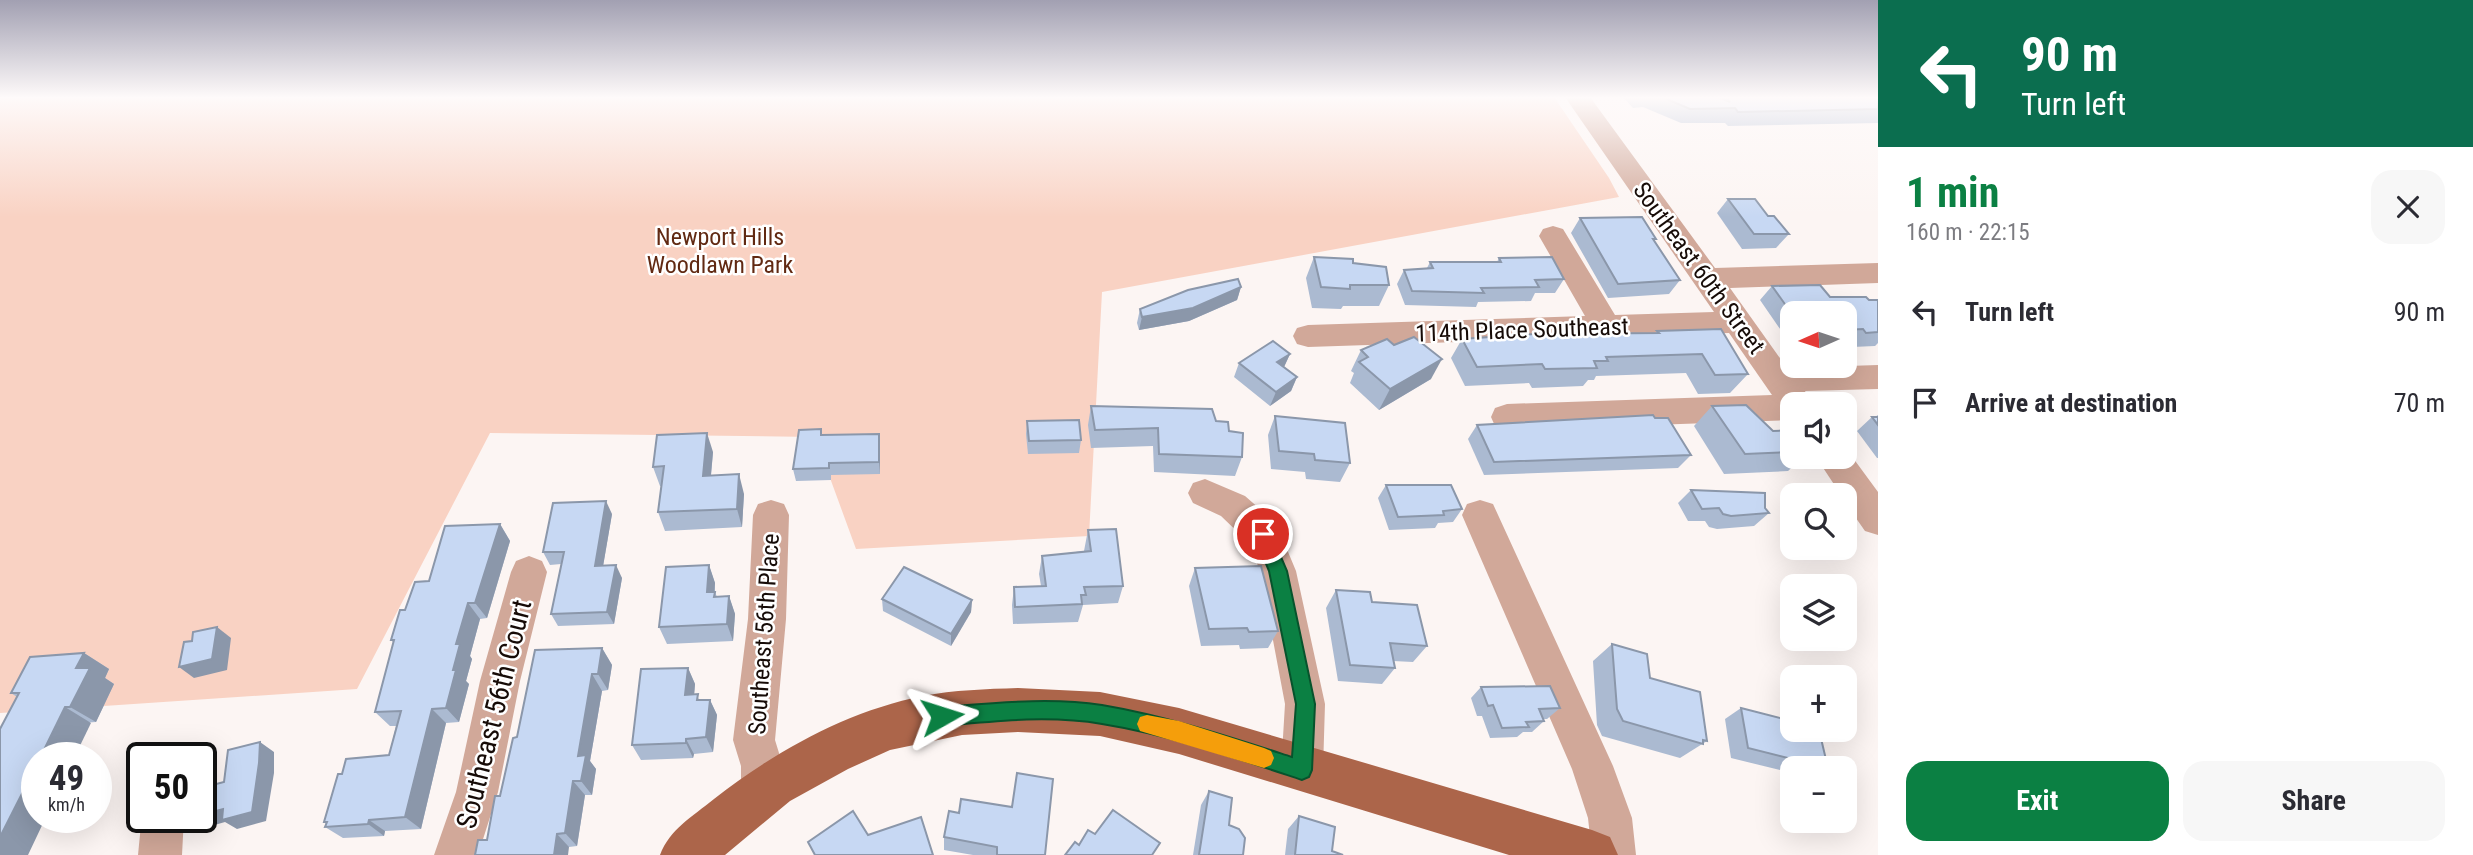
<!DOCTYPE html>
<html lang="en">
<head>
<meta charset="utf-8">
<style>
  :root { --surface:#fff; --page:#f7f7f7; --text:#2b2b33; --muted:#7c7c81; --accent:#0b8043 }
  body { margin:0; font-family:"Roboto Condensed",sans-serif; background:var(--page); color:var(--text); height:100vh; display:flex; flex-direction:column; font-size:26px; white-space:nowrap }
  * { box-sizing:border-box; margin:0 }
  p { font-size:23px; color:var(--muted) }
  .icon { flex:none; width:38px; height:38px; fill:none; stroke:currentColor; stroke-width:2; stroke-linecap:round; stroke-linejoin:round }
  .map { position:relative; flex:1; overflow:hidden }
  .details { display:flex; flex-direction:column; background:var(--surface); width:595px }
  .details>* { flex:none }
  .guide { background:#0b6e4f; color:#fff; overflow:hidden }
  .needle { width:46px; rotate:267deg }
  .controls { position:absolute; left:1780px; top:301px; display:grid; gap:14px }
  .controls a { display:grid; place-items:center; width:77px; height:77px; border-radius:14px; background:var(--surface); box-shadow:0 7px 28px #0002; font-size:35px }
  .speed { position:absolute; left:21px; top:742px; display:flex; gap:14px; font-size:35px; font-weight:700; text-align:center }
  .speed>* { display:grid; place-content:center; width:91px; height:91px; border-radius:50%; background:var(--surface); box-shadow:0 7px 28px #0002; line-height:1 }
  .speed small { font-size:18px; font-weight:400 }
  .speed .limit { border:4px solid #111; border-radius:10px; background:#fff; color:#111 }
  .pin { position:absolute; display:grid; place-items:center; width:60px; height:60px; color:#fff; margin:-30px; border:4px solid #fff; border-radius:50%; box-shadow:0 2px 7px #0007 }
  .me { position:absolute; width:77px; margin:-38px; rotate:84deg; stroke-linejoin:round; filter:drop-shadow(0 0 5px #0008) }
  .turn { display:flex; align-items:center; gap:24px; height:147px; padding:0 28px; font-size:32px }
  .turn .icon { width:91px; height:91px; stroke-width:2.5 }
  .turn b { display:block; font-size:49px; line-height:60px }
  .round { display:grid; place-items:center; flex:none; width:74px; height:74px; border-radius:21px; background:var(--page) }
  .summary { display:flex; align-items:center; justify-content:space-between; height:119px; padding:0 28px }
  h1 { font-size:42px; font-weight:700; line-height:52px; color:var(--accent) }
  .action { display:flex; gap:14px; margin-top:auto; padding:14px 28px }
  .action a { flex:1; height:80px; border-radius:21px; background:var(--accent); color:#fff; font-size:28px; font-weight:700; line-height:80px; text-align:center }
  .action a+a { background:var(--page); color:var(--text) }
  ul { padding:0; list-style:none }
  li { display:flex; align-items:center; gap:21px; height:91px; padding:0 28px }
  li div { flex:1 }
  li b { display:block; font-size:26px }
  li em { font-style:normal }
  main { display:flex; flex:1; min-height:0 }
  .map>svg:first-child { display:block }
</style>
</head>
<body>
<main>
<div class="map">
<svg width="1878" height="855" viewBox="0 0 1878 855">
  <rect width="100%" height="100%" fill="#fcf5f3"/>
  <!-- green -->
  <polygon fill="#f9d2c3" points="0,97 1554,97 1609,178 1619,197 1102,292 1089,536 856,549 815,437 490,433 357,689 0,713"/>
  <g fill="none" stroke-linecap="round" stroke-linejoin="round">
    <!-- minor -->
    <g fill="#d1a899" fill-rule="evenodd">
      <polygon points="1565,97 1590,97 1715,268 1878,263 1878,283 1730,288 1787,368 1878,365 1878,389 1805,391 1812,404 1792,404 1792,420 1507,430 1495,426 1491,417 1495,408 1507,404 1772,395 1729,333 1308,347 1297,344 1293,336 1297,328 1308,325 1585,316 1539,236 1543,229 1553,226 1563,229 1615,315 1714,312"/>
      <polygon points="1845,447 1878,492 1878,535 1865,531 1844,501 1844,495 1841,495 1816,457 1844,457"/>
      <polygon points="1205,479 1245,496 1276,523 1296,571 1325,704 1323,770 1317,785 1302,791 1287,785 1281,770 1285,704 1260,571 1249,543 1221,516 1193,503 1188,493 1193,483"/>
      <polygon points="771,500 784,504 789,515 786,619 775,740 783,766 783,794 777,809 762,815 747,809 741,794 741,766 733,740 748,619 753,515 758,504"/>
      <polygon points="1480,500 1493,504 1613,766 1632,818 1636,855 1592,855 1588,818 1572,769 1462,515 1467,504"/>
      <polygon points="529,556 542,561 547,572 520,681 498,792 478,855 434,855 456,792 480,681 511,572 516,561"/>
      <polygon points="142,814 142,817 184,817 182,855 138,855"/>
    </g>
    <!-- major -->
    <path fill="#ac654a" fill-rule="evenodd" d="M1018 688 1100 692 1179 708 1592 830 1610 837 1618 855H1509L1179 754 1100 736 1018 732 962 735 890 750 848 769 790 801 725 855H660C670 829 692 817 714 799 774 752 847 711 923 696 954 690 986 689 1018 688Z"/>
  </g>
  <!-- wall -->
  <g fill="#abbad1">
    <polygon points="1623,97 1878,97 1878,123 1728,126 1725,123 1681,123 1643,107 1633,108"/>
    <polygon points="1728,199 1768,216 1789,234 1776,248 1742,249 1717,213"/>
    <polygon points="1580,218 1656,239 1654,241 1680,280 1669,294 1608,298 1571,233"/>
    <polygon points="1314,257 1353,263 1389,285 1379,306 1343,306 1341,309 1312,308 1306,278"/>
    <polygon points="1499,258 1564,279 1555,293 1535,293 1531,301 1478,302 1476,307 1405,305 1397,284 1404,270 1427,268 1430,262 1497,262"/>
    <polygon points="1772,286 1830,297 1878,300 1878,343 1875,346 1852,347 1849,343 1844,343 1844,313 1792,313 1792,339 1787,339 1760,300"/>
    <polygon points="1241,287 1237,300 1189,321 1139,330 1137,323 1140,309"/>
    <polygon points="1657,331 1748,374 1730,393 1698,394 1686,373 1596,376 1594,380 1588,380 1583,386 1532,388 1529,383 1465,386 1451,358 1462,339 1655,333"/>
    <polygon points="1361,350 1431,379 1379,410 1350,383 1354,373 1351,371"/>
    <polygon points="1290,354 1284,367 1297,377 1291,391 1270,406 1234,377 1239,363"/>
    <polygon points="1091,406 1229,431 1242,457 1235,476 1154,472 1153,446 1091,448 1088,425"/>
    <polygon points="1712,406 1773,431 1792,430 1792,457 1803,457 1788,471 1724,474 1694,426"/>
    <polygon points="1878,415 1878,458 1877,458 1857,431 1872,417 1875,417"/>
    <polygon points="1275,416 1350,463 1340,482 1306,479 1305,472 1271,469 1268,435"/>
    <polygon points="1655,418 1691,455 1678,468 1484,475 1468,439 1477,425"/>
    <polygon points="1027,421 1081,440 1079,453 1028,454 1026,434"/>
    <polygon points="821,429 822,435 879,434 880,474 831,475 831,480 796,481 793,469"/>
    <polygon points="713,452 711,476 744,494 742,527 665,531 658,512 661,486 660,486 653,467"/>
    <polygon points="1386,485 1462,509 1453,522 1438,523 1435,528 1389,530 1378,498"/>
    <polygon points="1691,490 1765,508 1769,513 1754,526 1717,529 1709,527 1705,521 1688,521 1678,503"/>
    <polygon points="612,514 603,566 622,578 614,624 558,626 551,614 561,564 550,565 543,552"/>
    <polygon points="500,524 510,541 487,618 480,619 470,656 472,659 466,681 469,684 459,722 446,723 421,829 385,831 384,836 343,838 325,827 326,824 324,822 342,774 389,755 396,726 390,726 375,712 394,643 391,640 405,610 429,581"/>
    <polygon points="1088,530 1123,586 1118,603 1083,605 1078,622 1013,624 1012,605 1014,587 1041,586 1039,574 1042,556 1084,551"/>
    <polygon points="709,565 715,583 715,592 717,597 729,596 735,614 733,641 667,644 659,627"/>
    <polygon points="1195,568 1278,631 1268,648 1240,649 1239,645 1201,646 1189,586"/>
    <polygon points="1336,590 1372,602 1427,646 1413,662 1393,661 1395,668 1382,684 1338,681 1326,608"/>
    <polygon points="882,599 972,600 971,612 951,646 883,611"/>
    <polygon points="1612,644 1650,678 1707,741 1680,758 1602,736 1597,725 1593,661"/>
    <polygon points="602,648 612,665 608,690 602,691 590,761 596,769 592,795 585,795 577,846 569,847 487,840 517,737"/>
    <polygon points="84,653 109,669 105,678 114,684 96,722 1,729 17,697 11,693"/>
    <polygon points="688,668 695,684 694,694 700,700 710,700 717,715 713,752 694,754 693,758 641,760 632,745"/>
    <polygon points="1481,687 1560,708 1547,719 1543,719 1544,721 1532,732 1523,732 1517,737 1490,738 1482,716 1477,716 1471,698"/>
    <polygon points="1741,708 1828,768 1792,768 1792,773 1731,758 1725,719"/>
    <polygon points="1209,791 1229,825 1243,855 1193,855 1201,805"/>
    <polygon points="1299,816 1332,851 1343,855 1285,855 1288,829"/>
    <polygon points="944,837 1045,855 973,855 944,850"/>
  </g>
  <!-- shaded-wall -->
  <g fill="#8b97aa">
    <polygon points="1241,287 1237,300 1189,321 1139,330 1142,317"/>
    <polygon points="1290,354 1284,367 1277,362"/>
    <polygon points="1442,359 1431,379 1379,410 1390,389"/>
    <polygon points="1297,377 1291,391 1270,406 1276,392"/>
    <polygon points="707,433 713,452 709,495 703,476"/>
    <polygon points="879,434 880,446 880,474 879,462"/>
    <polygon points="739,474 744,494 742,527 737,509"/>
    <polygon points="606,501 612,514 601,578 595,566"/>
    <polygon points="500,524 510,541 487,618 475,603"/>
    <polygon points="616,565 622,578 614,624 607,612"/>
    <polygon points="709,565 715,583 713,610 707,592"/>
    <polygon points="729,596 735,614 733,641 727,624"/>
    <polygon points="972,600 971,612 951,646 951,634"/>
    <polygon points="468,603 480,619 470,656 472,659 466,681 469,684 459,722 446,708 456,644"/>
    <polygon points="217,627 231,638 227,670 194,678 179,667"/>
    <polygon points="602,648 612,665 608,690 598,674"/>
    <polygon points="84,653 109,669 105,678 114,684 96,722 70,707 76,668"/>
    <polygon points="688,668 695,684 693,710 685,695"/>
    <polygon points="592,674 602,691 590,761 596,769 592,795 581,781 578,756"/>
    <polygon points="710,700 717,715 713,752 706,737"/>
    <polygon points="65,707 91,723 74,758 40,758"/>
    <polygon points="432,709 446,723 421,829 405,817"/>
    <polygon points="686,739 694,754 693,758 686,743"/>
    <polygon points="260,742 274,752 274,773 266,821 237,829 225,822 190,832 174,823 195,817 201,817 201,815 223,809"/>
    <polygon points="37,764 37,817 46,817 28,855 0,855 0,837"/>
    <polygon points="573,781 585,795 577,846 565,833"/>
    <polygon points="369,820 385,831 384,836 368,824"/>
    <polygon points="557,834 569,847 568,855 554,855"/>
  </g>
  <!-- building -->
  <g fill="#c7d8f3" stroke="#8b97aa" stroke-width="2">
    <polygon points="1662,97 1718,97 1730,102 1726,97 1878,97 1878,109 1738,112 1735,108 1690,109"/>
    <polygon points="1728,199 1755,199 1768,216 1774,216 1789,234 1754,234"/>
    <polygon points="1642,217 1656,239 1653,239 1680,280 1618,284 1580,218"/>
    <polygon points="1314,257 1353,259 1353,263 1386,267 1389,285 1350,285 1350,289 1321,287"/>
    <polygon points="1552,257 1564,279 1535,280 1539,287 1481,288 1484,293 1412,291 1404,270 1433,268 1430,262 1501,262 1499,258"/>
    <polygon points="1238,279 1241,287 1193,308 1142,317 1140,309 1188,290"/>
    <polygon points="1820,285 1830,297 1866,297 1869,300 1878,300 1878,332 1866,333 1863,329 1844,330 1844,313 1792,314 1772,286"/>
    <polygon points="1721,329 1748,374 1715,375 1702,354 1606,357 1608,361 1594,361 1597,368 1545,369 1542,364 1477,367 1462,339 1535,334 1659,333 1657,331"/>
    <polygon points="1414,337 1442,359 1390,389 1359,362 1368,357 1361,350 1387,339 1394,345"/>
    <polygon points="1273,341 1290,354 1277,362 1297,377 1276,392 1239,363"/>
    <polygon points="1746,405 1773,431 1792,430 1792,452 1745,454 1712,406"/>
    <polygon points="1091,406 1212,409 1216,421 1228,422 1229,431 1243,433 1242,457 1159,454 1158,428 1095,430"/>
    <polygon points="1653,415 1655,418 1668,418 1691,455 1494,462 1477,425"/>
    <polygon points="1275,416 1345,423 1350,463 1315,460 1314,454 1279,451"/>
    <polygon points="1872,417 1878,417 1878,425"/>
    <polygon points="1079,420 1081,440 1029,441 1027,421"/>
    <polygon points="821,429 821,435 879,434 879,462 829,463 829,468 793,469 799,430"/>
    <polygon points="707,433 703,476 739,474 737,509 658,512 664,466 653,467 657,435"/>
    <polygon points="1386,485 1451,485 1462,509 1443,511 1444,515 1398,517"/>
    <polygon points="1691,490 1765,493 1765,508 1769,513 1731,516 1723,514 1719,508 1702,509"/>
    <polygon points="606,501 595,566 616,565 607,612 551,614 564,552 543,552 553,503"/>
    <polygon points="500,524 475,603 468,603 456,644 460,644 453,670 456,670 446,708 432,709 405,817 369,820 368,824 325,827 327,822 324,822 338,774 342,774 346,759 389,755 401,711 375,712 394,640 391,640 400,610 405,610 415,582 429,581 445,526"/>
    <polygon points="1116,529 1123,586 1084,587 1086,595 1081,595 1082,604 1015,607 1014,587 1046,586 1042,556 1091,551 1088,530"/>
    <polygon points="709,565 707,592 715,592 714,597 729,596 727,624 659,627 666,567"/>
    <polygon points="1261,566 1278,631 1249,632 1247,628 1209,629 1195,568"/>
    <polygon points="904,567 972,600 951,634 882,599"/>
    <polygon points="1336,590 1370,592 1372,602 1417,605 1427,646 1390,643 1395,668 1350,665"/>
    <polygon points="217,627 212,659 179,667 184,642 192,641 193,632"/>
    <polygon points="1612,644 1647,654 1650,678 1700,692 1707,741 1703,740 1703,744 1623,721 1617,709"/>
    <polygon points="602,648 598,674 592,674 578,756 586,755 581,781 573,781 565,833 557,834 554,855 475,855 478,840 487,840 495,796 500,796 513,738 517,737 535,650"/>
    <polygon points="84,653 76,668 90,668 70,707 65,707 40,758 37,758 37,764 0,837 0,729 19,693 11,693 30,657"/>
    <polygon points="688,668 685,695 698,694 697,700 710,700 706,737 686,739 686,743 632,745 641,669"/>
    <polygon points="1550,686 1560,708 1539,709 1544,721 1526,722 1529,727 1502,728 1493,705 1488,706 1481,687"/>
    <polygon points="1741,708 1792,721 1792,730 1819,730 1828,768 1748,748"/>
    <polygon points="260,742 259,763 252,812 222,820 223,809 201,815 201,788 224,782 228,750"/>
    <polygon points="1017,773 1053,779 1045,855 997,855 997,847 944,837 949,811 959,813 961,799 1012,807"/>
    <polygon points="1209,791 1232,798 1229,825 1239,829 1245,838 1243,855 1199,855"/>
    <polygon points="1113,810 1160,843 1152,855 1065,855 1075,842 1079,845 1088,830 1095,834"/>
    <polygon points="853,811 868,835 921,817 933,855 815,855 808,842"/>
    <polygon points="1299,816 1335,827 1332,851 1343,855 1295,855"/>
    <polygon points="174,817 195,817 174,823"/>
  </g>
  <!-- sky -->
  <linearGradient id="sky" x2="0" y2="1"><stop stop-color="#a2a0b2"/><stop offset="0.45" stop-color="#fefafa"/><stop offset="1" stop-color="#fefafa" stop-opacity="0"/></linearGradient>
  <rect width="1878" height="217" fill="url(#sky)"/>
  <!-- route -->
  <path fill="#0b8043" stroke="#07532c" stroke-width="2" d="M1263 526 1269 529 1287 571 1315 704 1312 770 1309 777 1302 780C1236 758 1170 735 1102 724 1049 715 995 721 942 726L936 723 933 716 936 710 942 707C995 703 1050 697 1102 705 1167 716 1230 737 1292 757L1296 704 1269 571 1254 534 1257 529Z"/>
  <!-- slow -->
  <polygon fill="#f59e0b" points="1147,715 1179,721 1264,748 1271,751 1274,758 1271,765 1264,768 1140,731 1137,724 1140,717"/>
  <g text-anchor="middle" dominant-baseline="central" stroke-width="5" stroke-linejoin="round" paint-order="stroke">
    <!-- park labels -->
    <g font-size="24" fill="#612912" stroke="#fff">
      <text x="720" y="237">Newport Hills<tspan x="720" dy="28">Woodlawn Park</tspan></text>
    </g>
    <!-- street labels -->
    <g font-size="24" fill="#160b07" stroke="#fff">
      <text transform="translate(1699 268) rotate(54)">Southeast 60th Street</text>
      <text transform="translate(1522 330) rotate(-2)">114th Place Southeast</text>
      <text transform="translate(764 634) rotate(-86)">Southeast 56th Place</text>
    </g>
    <!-- near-street labels -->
    <g font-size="28" fill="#160b07" stroke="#fff">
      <text transform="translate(494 714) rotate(-76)">Southeast 56th Court</text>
    </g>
  </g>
</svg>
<div class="controls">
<a><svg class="needle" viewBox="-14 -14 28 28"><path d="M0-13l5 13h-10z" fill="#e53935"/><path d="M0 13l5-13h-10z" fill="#7c7c81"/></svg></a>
<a><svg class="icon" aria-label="sound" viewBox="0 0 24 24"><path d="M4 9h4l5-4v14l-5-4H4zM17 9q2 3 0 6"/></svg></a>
<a><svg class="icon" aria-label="search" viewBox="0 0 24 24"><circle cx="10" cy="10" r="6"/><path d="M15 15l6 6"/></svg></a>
<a><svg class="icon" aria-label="layers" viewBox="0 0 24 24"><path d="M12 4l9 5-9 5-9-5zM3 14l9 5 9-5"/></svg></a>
<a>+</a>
<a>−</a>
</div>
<div class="speed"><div>49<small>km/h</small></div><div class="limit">50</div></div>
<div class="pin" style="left:1263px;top:534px;background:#d93025"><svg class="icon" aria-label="arrive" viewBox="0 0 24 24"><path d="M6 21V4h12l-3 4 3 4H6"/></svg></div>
<svg class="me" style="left:942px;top:716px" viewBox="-20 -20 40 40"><path d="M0-17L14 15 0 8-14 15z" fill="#0b8043" stroke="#fff" stroke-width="4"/></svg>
</div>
<section class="details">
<div class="guide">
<div class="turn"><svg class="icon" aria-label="left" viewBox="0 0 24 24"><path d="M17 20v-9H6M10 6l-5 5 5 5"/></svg><div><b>90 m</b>Turn left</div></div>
</div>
<div class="summary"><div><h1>1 min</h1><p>160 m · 22:15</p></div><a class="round"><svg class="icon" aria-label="close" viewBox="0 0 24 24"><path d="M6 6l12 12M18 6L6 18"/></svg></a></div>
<ul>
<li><svg class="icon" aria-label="left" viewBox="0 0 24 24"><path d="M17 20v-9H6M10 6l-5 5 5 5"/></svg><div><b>Turn left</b></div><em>90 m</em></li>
<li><svg class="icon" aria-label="arrive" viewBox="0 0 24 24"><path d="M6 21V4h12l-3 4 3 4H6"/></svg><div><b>Arrive at destination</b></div><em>70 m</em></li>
</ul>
<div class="action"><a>Exit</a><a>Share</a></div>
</section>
</main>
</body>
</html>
